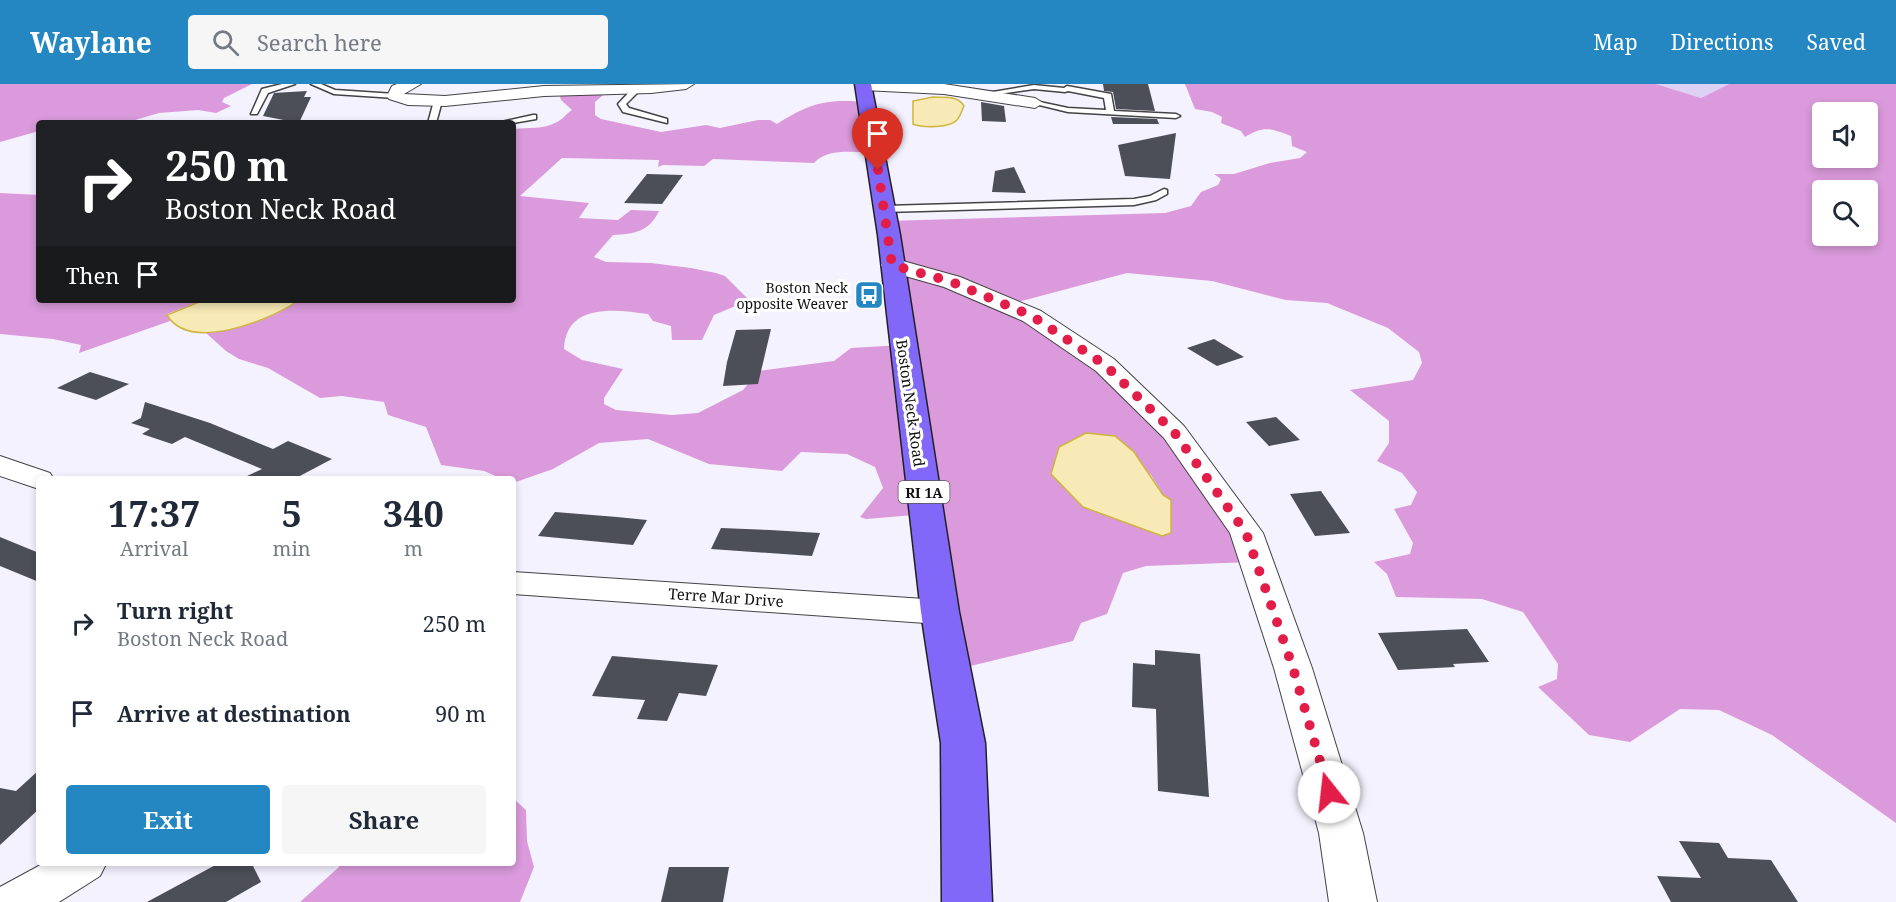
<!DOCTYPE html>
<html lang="en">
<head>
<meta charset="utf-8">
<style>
  :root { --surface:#fff; --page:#f6f6f7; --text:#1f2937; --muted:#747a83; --accent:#2587c2 }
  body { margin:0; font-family:"Noto Serif",serif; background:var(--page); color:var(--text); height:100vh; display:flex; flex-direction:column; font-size:22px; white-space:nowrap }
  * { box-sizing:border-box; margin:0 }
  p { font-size:20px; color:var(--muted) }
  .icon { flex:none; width:33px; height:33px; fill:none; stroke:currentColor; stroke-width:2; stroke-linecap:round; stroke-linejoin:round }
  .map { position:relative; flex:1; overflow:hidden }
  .details { position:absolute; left:36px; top:392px; width:480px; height:390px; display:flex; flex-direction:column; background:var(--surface); border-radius:6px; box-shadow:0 3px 9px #0003 }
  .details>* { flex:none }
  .top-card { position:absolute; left:36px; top:36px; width:480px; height:183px; border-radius:6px; box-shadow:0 3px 9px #0003; background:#202124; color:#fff; overflow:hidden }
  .fabs { position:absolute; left:1812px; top:18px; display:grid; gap:12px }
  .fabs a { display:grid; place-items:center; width:66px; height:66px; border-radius:6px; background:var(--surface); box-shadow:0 3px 9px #0003; font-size:30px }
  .pin { position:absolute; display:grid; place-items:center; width:51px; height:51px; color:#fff; margin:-62px -26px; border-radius:50% 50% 50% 0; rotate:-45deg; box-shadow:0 0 6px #0007 }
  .pin .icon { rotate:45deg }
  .me { position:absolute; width:66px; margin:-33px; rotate:344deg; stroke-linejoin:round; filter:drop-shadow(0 0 4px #0008) }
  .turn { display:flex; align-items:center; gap:21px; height:126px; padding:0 30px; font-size:27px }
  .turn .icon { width:78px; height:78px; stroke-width:2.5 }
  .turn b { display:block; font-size:42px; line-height:51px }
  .then { display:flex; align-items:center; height:57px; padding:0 30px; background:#0003; gap:12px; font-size:22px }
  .eta { display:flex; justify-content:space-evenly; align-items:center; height:102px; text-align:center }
  .eta b { font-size:36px; font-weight:700; line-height:42px }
  .action { display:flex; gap:12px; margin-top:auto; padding:12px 30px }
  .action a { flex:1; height:69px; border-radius:6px; background:var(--accent); color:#fff; font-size:24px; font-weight:700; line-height:69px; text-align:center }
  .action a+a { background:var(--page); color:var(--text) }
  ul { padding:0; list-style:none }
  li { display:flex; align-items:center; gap:18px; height:90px; padding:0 30px }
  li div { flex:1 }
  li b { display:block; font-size:22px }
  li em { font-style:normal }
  header { display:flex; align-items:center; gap:36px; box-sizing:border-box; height:84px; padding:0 30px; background:var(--accent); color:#fff }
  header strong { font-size:28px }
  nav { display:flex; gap:33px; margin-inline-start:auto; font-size:21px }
  .search { width:420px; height:54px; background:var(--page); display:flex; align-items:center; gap:15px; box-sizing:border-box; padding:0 21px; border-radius:6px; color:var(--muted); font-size:22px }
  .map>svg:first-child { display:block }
</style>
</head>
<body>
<header>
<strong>Waylane</strong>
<div class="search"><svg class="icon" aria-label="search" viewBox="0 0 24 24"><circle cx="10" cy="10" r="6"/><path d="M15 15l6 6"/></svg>Search here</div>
<nav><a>Map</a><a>Directions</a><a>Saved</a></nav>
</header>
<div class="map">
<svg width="1896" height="818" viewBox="0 0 1896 818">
  <rect width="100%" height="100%" fill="#f5f2ff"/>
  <!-- farmland -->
  <polygon fill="#ded1f6" points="1656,0 1729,0 1701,14"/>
  <!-- forest -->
  <g fill="#da9adb" fill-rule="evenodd">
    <polygon points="0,0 252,0 224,14 222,18 231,22 216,29 198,26 159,29 125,39 39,39 39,47 0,58"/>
    <path d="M1185 0H1656L1701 14 1729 0H1896V739L1772 651 1719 626 1680 625 1630 658 1589 651 1538 603 1557 595 1558 580 1523 528 1482 515 1396 513 1387 490 1374 478 1410 470 1413 459 1394 425 1411 421 1417 408 1402 389 1377 377 1389 359V337L1350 306 1413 296 1422 279 1419 268 1388 244 1327 219 1286 216 1212 197 1127 189 1010 220 1034 234 1176 350 1251 478 1146 482 1123 489 1107 530 1081 539 1073 557 958 585 926 430 866 435 860 433 883 404 875 383 847 370 801 368 782 387 709 380 648 355 599 359 553 385 513 399V394H500L484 387 441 381 426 343 388 331 384 318 342 312 320 314 268 284 239 275 226 267 206 249C237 246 269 236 295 219L294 216H513V45C528 43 543 46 557 38 562 36 566 30 572 26L561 16 558 6H609L595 18V31L601 35 661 48 706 41 720 44 758 36H770L777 40C811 19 825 15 865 18L874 68C854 69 828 63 814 79L713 75 704 82 663 81 658 83 659 76 562 74 520 112 589 119 579 134 618 136 631 126 659 127C649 148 634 150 613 151L594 173 606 178 651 179 691 184 716 189 725 192 752 219 754 223H733L714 231 702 256H672L671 242 653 237 648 230C614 225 566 219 564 265L582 276 623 285 604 314V320L616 326 672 331 698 329 743 306 759 287 834 277 851 264 902 261 887 137 1165 129 1191 122 1201 108 1218 101 1221 95 1214 90H1234L1270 79 1300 74 1307 68 1292 62 1291 52C1270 44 1264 42 1245 53L1241 47 1221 39 1222 33 1212 28 1195 25ZM1822 28H1868V74H1822ZM1822 106H1868V152H1822ZM1086 349 1151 391 1163 411Z"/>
    <polygon points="0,109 39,111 39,216 204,216 167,230 170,237 79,269 81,261 53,255 0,250"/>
    <polygon points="513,714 526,726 527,757 534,783 520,818 300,818 339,783 339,779 513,778"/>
  </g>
  <!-- water -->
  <g fill="#f7eab6" stroke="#cfb53c" stroke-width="1.5">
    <path d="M933 13C944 14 958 11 964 22 962 26 960 33 957 36 950 44 923 44 913 40V17Z"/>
    <path d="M204 216H294L296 218C266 238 189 268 167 231Z"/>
    <polygon points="1086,349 1115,352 1134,368 1163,411 1171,416 1171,449 1162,452 1083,423 1051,390 1059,363"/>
  </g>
  <!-- building -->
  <g fill="#4c4e58">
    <polygon points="1103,0 1148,0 1155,27 1116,25 1113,8 1104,7"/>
    <polygon points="307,7 304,13 311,13 299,39 263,32 274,9"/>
    <polygon points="981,18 1004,22 1006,38 982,37"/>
    <polygon points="1111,33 1157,35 1159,40 1113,40"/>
    <polygon points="1176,49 1170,95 1125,92 1118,61"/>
    <polygon points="1014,83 1026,109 992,108 995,87"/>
    <polygon points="647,90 683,91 662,120 624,119"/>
    <polygon points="771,245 758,300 723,302 727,278 736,246"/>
    <polygon points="1214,255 1244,273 1217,282 1187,264"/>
    <polygon points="90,288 129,300 96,316 57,304"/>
    <polygon points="145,318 210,339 273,365 288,357 332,375 296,394 243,394 262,385 185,353 172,360 142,350 150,345 131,339 141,334"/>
    <polygon points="1276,333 1300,356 1269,362 1246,338"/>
    <polygon points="1321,407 1350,449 1315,452 1290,410"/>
    <polygon points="555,428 617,433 647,436 633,461 538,452"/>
    <polygon points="721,444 770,446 820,449 812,472 711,465"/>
    <polygon points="0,453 39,469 39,498 0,482"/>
    <polygon points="1467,545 1489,578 1453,580 1455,583 1398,586 1378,549"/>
    <polygon points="1155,566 1200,570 1209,713 1158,707 1156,625 1132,623 1133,579 1155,581"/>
    <polygon points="612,572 718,581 706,612 679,609 667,637 637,635 645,616 592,612"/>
    <polygon points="39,686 39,725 0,761 0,704 16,707"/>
    <polygon points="1679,757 1719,759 1728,774 1771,776 1798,818 1671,818 1657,792 1701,794"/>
    <polygon points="221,778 251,778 261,798 226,818 147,818"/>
    <polygon points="669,783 729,783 723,818 661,818"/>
  </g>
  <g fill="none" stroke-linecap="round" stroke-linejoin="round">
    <!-- lane casing -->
    <g stroke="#434343" stroke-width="3">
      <g id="lane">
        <polygon points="282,0 295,0 268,9 257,30 251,30 262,5"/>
        <polygon points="311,0 321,0 335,6 395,10 399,12 395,14 334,10"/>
        <polygon points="1034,1 1064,4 1067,2 1111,10 1114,27 1176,30 1180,32 1176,34 1068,28 1031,19 1035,17 1068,24 1106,26 1104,14 1068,7 1065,8 1034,5 985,12 981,10"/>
        <polygon points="633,4 640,6 626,20 629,24 667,35 667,39 623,28 618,20"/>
        <polygon points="438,15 442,17 436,39 428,39 434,17"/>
        <polygon points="533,31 536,31 536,35 513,39 497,39"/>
        <polygon points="1164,105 1167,106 1167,110 1156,116 1134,121 885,128 880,125 885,122 1134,115 1150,112"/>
      </g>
    </g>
    <!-- street casing -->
    <g stroke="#434343" stroke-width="2">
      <g id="street">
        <polygon points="397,0 421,0 404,10 445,12 544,2 694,0 686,5 651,9 544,12 445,22 408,21 389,15 387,12 392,2"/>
        <polygon points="856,0 944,0 1035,14 1043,19 1035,24 944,10 863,6 857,4"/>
        <polygon points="892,174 960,193 1041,227 1114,275 1184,342 1263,449 1312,584 1363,749 1377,818 1329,818 1319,749 1274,584 1230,449 1164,354 1096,287 1023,237 944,203 884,186 881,181 884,176"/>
        <polygon points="0,372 50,389 53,394 39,394 39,405 0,392"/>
        <polygon points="513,488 940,516 953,519 958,528 953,537 940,540 513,510"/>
        <polygon points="46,778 107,778 100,792 59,818 0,818 0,803"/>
      </g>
    </g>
    <!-- primary casing -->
    <g stroke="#212121" stroke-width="3">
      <polygon id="primary" points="855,0 871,0 900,151 959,528 985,659 992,818 942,818 941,659 921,528 878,151"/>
    </g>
    <!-- lane -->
    <use href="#lane" fill="#fff" fill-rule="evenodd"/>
    <!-- street -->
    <use href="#street" fill="#fff" fill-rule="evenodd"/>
    <!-- primary -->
    <use href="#primary" fill="#8268f9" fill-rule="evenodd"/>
  </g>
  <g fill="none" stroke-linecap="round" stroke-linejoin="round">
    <!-- route -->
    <polyline stroke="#e11d48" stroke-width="10" stroke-dasharray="0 18" points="878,86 892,181 952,198 1032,232 1105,281 1174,348 1246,449 1293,584 1329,708"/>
  </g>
  <!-- icons -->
  <defs>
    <g id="bus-square" transform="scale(1.5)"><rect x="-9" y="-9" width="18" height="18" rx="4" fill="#2587c2" stroke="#fff"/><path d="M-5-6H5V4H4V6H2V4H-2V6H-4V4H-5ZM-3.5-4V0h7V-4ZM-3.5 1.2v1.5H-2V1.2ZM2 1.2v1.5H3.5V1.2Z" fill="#fff"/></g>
  </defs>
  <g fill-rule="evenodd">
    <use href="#bus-square" x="869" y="211"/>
  </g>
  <g text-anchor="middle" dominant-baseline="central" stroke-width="6" stroke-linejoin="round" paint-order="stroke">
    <!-- far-poi labels -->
    <g font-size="14" fill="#101010" stroke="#fff" text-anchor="end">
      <text x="848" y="203">Boston Neck<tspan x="848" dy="16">opposite Weaver</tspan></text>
    </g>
    <!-- shield labels -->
    <rect fill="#fff" stroke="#585858" stroke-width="1.5" x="898.5" y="397" width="51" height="22" rx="4.5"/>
    <g font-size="14" font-weight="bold" fill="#101010">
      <text x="924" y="408">RI 1A</text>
    </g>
    <!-- street labels -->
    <g font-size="15" fill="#101010" stroke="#fff">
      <text transform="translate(911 319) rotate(82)">Boston Neck Road</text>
      <text transform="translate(726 513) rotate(4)">Terre Mar Drive</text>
    </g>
  </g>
</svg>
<div class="fabs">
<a><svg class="icon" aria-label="sound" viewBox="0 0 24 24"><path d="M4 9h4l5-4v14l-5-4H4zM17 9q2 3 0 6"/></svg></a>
<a><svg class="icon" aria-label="search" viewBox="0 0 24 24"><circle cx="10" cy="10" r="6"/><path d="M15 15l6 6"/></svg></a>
</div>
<div class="pin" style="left:878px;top:86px;background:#d93025"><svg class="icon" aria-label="arrive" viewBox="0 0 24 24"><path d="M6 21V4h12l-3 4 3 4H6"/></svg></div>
<svg class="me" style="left:1329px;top:708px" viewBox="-20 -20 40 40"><circle r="19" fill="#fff"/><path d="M0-13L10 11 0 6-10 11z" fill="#e11d48"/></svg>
<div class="top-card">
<div class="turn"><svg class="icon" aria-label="right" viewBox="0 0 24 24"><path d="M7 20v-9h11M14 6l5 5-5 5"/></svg><div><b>250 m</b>Boston Neck Road</div></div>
<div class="then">Then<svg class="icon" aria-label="arrive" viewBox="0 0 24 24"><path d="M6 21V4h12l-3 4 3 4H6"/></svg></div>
</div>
<section class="details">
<div class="eta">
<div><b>17:37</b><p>Arrival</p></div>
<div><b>5</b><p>min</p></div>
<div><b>340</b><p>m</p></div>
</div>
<ul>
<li><svg class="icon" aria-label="right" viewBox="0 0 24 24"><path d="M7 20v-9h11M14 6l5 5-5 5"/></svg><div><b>Turn right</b><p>Boston Neck Road</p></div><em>250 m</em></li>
<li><svg class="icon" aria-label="arrive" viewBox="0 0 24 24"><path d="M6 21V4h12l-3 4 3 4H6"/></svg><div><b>Arrive at destination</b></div><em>90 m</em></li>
</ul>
<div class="action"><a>Exit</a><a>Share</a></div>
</section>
</div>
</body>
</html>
